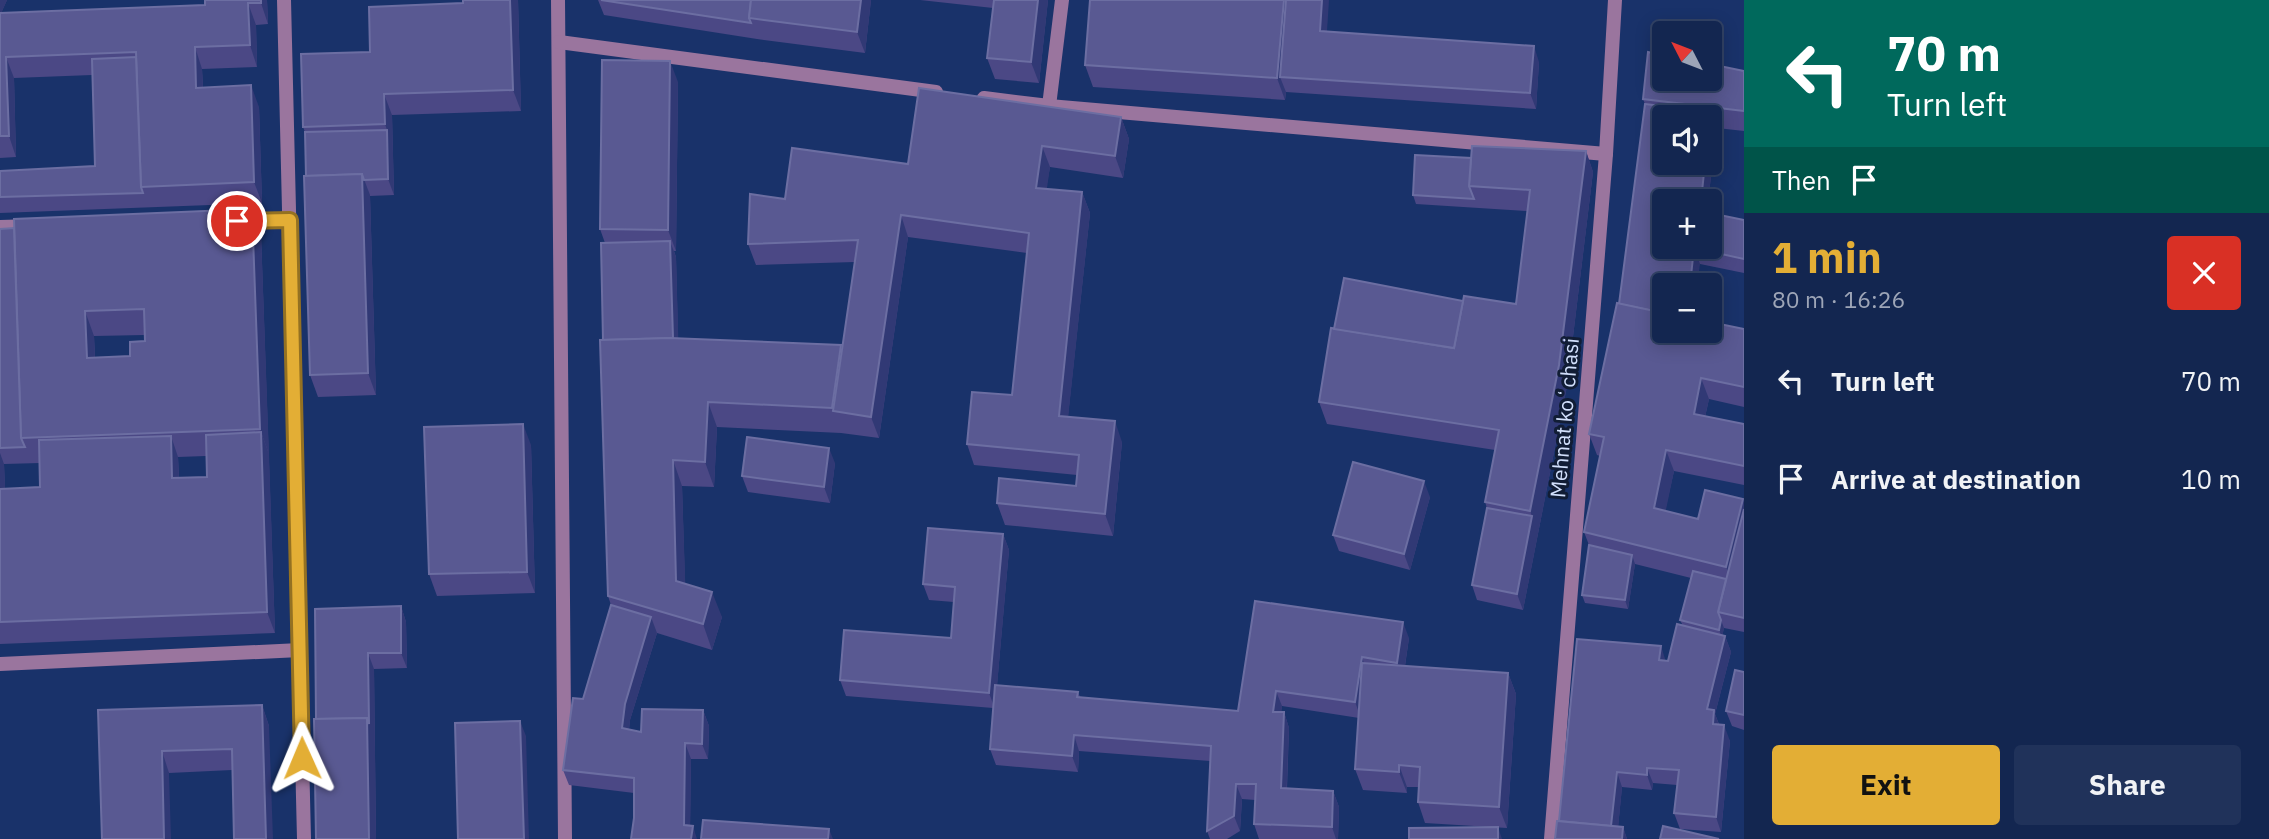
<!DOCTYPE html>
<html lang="en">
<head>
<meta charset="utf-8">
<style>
  :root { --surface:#132650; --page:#20325a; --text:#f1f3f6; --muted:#9da5b7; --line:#324367; --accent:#e3ae35 }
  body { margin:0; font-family:"IBM Plex Sans",sans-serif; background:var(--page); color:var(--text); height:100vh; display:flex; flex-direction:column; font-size:26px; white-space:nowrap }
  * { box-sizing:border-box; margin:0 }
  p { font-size:23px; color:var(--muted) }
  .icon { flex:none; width:38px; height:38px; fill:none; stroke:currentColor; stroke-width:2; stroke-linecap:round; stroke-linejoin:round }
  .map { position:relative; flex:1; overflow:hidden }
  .side { display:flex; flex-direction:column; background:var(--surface); width:525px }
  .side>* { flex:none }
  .top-card { background:#00695c; color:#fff; overflow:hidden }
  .needle { width:46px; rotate:312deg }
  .fabs { position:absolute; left:1652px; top:21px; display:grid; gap:14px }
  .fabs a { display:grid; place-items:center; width:70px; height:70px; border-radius:7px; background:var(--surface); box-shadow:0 4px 18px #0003,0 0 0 2px var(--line); font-size:35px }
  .pin { position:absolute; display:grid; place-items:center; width:60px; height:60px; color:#fff; margin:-30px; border:4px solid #fff; border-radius:50%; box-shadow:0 2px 7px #0007 }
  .me { position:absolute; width:77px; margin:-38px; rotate:359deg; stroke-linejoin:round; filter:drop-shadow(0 0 5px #0008) }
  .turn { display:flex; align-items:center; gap:24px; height:147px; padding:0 28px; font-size:32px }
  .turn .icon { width:91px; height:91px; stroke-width:2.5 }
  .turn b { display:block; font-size:49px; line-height:60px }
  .then { display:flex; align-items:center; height:66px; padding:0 28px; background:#0003; gap:14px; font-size:26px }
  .round { display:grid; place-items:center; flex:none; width:74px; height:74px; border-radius:7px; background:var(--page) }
  .head { display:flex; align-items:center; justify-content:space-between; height:119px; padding:0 28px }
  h1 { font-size:42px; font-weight:700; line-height:52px; color:var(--accent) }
  .primary-button { display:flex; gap:14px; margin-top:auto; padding:14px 28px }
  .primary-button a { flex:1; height:80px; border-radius:7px; background:var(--accent); color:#111; font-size:28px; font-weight:700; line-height:80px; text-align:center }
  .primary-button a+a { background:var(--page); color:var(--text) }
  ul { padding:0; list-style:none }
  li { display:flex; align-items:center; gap:21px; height:98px; padding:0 28px }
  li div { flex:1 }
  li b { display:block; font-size:26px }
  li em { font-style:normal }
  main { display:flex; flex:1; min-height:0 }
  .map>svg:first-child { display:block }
</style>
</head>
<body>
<main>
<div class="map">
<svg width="1744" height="839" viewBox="0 0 1744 839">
  <rect width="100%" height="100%" fill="#19326a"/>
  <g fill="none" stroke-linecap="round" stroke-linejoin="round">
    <!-- service -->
    <g stroke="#9a759e" stroke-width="14">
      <polyline points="1049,106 1062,0"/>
      <polyline points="238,221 290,220"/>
      <polyline points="0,227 33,226"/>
    </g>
    <!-- minor -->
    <g stroke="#9a759e" stroke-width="14">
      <polyline points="284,0 304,839"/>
      <polyline points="558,0 565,839"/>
      <polyline points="559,42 936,92"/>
      <polyline points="984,98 1049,106 1606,154"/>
      <polyline points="0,664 300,650"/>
      <polyline points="1551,839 1606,154 1615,0"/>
    </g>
  </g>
  <!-- wall -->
  <g fill="#4b4885" fill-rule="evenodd">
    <polygon points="0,0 7,0 1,13 205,5 267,0 268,24 256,25 257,67 202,69 203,87 259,107 262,203 0,213 0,171 95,166 92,75 14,78 16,157 0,158"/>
    <polygon points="518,0 521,111 392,115 394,195 370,196 376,395 318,397 310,375 305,132 303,127 370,52 463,3"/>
    <polygon points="598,0 871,0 865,53 757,39 604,15"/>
    <polygon points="920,0 1048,0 1039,83 995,79 987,58 993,8"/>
    <polygon points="1327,32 1539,62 1536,109 1286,92 1285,100 1093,87 1085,65"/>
    <polygon points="1744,71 1744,131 1717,128 1708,201 1664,247 1744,220 1744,273 1700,264 1664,331 1744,329 1744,407 1709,399 1705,417 1744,424 1744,485 1674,471 1665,511 1698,519 1744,501 1744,632 1724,628 1722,636 1725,636 1731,652 1715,714 1719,724 1730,741 1721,832 1680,829 1674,813 1677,785 1653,783 1652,790 1622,787 1618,827 1623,827 1627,839 1555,839 1559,821 1666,661 1668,661 1683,626 1680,620 1691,578 1635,564 1628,609 1585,603 1582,595 1589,545 1584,532 1600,456 1597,455 1589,434 1619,304 1645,104 1643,99"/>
    <polygon points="678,82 676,251 674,251 676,257 678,338 841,345 842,349 855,262 756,265 748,244 785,199 908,164 1121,117 1129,139 1123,178 1050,167 1046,189 1082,192 1090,213 1068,416 1122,442 1113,536 1005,525 997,503 1076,486 1077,475 974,465 967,444 1012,395 1027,253 908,237 879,438 841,433 717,427 714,487 682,486 685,584 722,617 712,650 657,633 630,720 629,729 641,732 703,710 709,726 708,759 691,759 690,826 634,818 634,793 569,785 563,770 583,699 611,605 608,596 605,243 600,229"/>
    <polygon points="1586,151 1593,172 1567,386 1523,610 1477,600 1472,585 1487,508 1485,502 1495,450 1327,424 1319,402 1334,329 1463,301 1516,304 1527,211 1416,204 1413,195 1471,158"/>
    <path d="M0 229 261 234 275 633 0 644ZM145 335V341L130 356 95 357 94 336ZM206 456 207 477 179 478 178 457ZM40 463V487L5 489 4 464Z"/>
    <polygon points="531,445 535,593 437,596 429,574"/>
    <polygon points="835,463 830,503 748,492 742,476"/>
    <polygon points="1430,497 1410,570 1339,551 1333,535"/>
    <polygon points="1003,534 1009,550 997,685 1078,692 1080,697 1238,711 1255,601 1409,638 1405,666 1508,673 1516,694 1507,828 1425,823 1418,802 1419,787 1407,787 1407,793 1363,790 1355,769 1359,718 1282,706 1281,712 1284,712 1289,728 1287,789 1333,791 1339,807 1338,839 1259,839 1254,824 1255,800 1242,799 1240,831 1227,839 1210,839 1207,831 1210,761 1079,751 1078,772 996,765 990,749 993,708 846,696 840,680 951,638 954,602 929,600 923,584"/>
    <polygon points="401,606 406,622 407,668 374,669 376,839 316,839 316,719"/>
    <polygon points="1744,672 1744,730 1732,726 1726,711"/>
    <polygon points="262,705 269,726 232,770 169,773 98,710"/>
  </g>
  <!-- shaded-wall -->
  <g fill="#313975">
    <polygon points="0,0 7,0 0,16"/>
    <polygon points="261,0 267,0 268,24 261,3"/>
    <polygon points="510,0 518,0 521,111 513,90"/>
    <polygon points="861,0 871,0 865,53 857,32"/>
    <polygon points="1038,0 1048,0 1039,83 1031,62"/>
    <polygon points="1284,0 1293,0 1280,77 1286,92 1285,100 1277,78"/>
    <polygon points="1322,0 1329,0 1326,47 1320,31"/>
    <polygon points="248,3 256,25 257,67 250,45"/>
    <polygon points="1534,46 1539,62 1536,109 1530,93"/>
    <polygon points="195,47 202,69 204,109 196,88"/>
    <polygon points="6,57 14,78 16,157 9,136"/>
    <polygon points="670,61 678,82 676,251 668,230"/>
    <polygon points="251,85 259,107 262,203 254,182"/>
    <polygon points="384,94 392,115 394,195 388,179 387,130 385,124"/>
    <polygon points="1712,112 1717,128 1708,201 1701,201 1705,163 1710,163 1710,127"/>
    <polygon points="1121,117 1129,139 1123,178 1115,156"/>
    <polygon points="1042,146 1050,167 1044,209 1036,188"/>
    <polygon points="1586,151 1593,172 1567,386 1523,610 1517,594 1532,516 1530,511"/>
    <polygon points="362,174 370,195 376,395 368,373"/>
    <polygon points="1082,192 1090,213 1066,437 1059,416"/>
    <polygon points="252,209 261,234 269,454 260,429"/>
    <polygon points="901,215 908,237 879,438 871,417"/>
    <polygon points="670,241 676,257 679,363 673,347"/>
    <polygon points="1694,248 1700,264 1697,285 1690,285"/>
    <polygon points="85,311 94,336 96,383 87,358"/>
    <polygon points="841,345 850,371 833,411 832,408"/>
    <polygon points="1701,378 1709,399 1701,435 1694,414"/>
    <polygon points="708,402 717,427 714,487 705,462"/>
    <polygon points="1115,421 1122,442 1113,536 1105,514"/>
    <polygon points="523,424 531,445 535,593 527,572"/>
    <polygon points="261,432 269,454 275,633 267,612"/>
    <polygon points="171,436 178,457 180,499 172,478"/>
    <polygon points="829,448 835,463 830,503 824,487"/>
    <polygon points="1666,450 1674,471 1662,529 1654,508"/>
    <polygon points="0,453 4,464 6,510 0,495"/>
    <polygon points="673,460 682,486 686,606 676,581"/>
    <polygon points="1424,481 1430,497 1410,570 1404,554"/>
    <polygon points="1743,499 1744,501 1744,547 1731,580 1726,567"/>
    <polygon points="1003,534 1009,550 995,709 989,693"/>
    <polygon points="1632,555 1635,564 1628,609 1625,600"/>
    <polygon points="712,592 722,617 712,650 703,624"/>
    <polygon points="401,606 406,622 407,668 401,653"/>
    <polygon points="651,617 657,633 630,720 628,743 622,728 625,704"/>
    <polygon points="1721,620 1724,628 1722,638 1719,630"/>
    <polygon points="1403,622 1409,638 1403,678 1397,663"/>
    <polygon points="1725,636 1731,652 1715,714 1719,725 1719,740 1707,709"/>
    <polygon points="1661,646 1666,662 1659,660"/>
    <polygon points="368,653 374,669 376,839 369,839 367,718"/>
    <polygon points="1362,657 1367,673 1361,718 1355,702"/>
    <polygon points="1508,673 1516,694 1507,828 1499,807"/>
    <polygon points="1276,691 1282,706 1279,728 1273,712"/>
    <polygon points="262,705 269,726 273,839 266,839"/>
    <polygon points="703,710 709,726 708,759 702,744"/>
    <polygon points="1284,712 1289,728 1286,804 1281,788"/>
    <polygon points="520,721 526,736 529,839 524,839"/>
    <polygon points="1724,725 1730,741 1721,832 1716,817"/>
    <polygon points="1074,735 1079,751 1078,772 1072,756"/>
    <polygon points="685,743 691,759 690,839 684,825"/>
    <polygon points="162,751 169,773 171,839 164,839"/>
    <polygon points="1399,765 1407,787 1407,793 1399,772"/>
    <polygon points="1647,768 1653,783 1652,790 1647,775"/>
    <polygon points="1617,772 1622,787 1617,839 1610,832"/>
    <polygon points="1236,784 1242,799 1240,831 1234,816"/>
    <polygon points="1333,791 1339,807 1338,839 1336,839 1332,827"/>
    <polygon points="693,826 697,839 691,839"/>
    <polygon points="1498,827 1502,839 1498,839"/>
    <polygon points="1623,827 1627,839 1622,839"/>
    <polygon points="829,829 833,839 828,839"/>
  </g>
  <!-- building -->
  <g fill="#595992" stroke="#6c6ea2" stroke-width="2" fill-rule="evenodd">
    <polygon points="205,0 261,0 261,3 248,3 250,45 195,47 196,88 251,85 254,182 141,187 136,52 6,57 9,136 0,136 0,13 205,5"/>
    <polygon points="463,0 510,0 513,90 384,94 385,124 303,127 301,54 370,52 369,7 463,3"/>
    <polygon points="601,0 751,0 749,18 751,23"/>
    <polygon points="751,0 861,0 857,32 749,18"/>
    <polygon points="994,0 1038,0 1031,62 987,58"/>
    <polygon points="1090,0 1284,0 1277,78 1085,65"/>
    <polygon points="1286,0 1322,0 1320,31 1534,46 1530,93 1280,77"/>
    <polygon points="1648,52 1664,56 1664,79 1710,79 1710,64 1744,71 1744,111 1643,99"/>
    <polygon points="136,57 141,187 143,193 0,197 0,171 95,166 92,59"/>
    <polygon points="602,60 670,61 668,230 600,229"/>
    <polygon points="919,88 1121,117 1115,156 1042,146 1036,188 1082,192 1059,416 1115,421 1105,514 997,503 999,478 1076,486 1079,455 967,444 972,392 1012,395 1029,233 901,215 871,417 833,411 858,240 748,244 750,194 785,199 792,148 908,164"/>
    <polygon points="1645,104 1712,112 1710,127 1710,117 1664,117 1664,163 1705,163 1701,201 1664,201 1664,247 1710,247 1710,213 1744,220 1744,259 1694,248 1690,285 1664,285 1664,313 1619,304"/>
    <polygon points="387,130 388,179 364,180 362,174 306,176 305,132"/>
    <polygon points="1472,146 1586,151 1559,365 1530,511 1485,502 1499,430 1319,402 1331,328 1454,348 1464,296 1516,304 1530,190 1469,186"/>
    <polygon points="1415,155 1471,158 1469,186 1474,199 1413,195"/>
    <polygon points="362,174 368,373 310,375 304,176"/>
    <path d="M252 209 260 429 21 438 14 219ZM144 309 145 341 130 342V356L87 358 85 311Z"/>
    <polygon points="14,228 21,438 25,447 0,448 0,229"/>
    <polygon points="670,241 673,338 603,340 601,243"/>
    <polygon points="1344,278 1463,301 1454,348 1334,329"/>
    <polygon points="1617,303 1664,313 1664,331 1710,331 1710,322 1744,329 1744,387 1701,378 1694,414 1744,424 1744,466 1666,450 1654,508 1698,519 1705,490 1743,499 1726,567 1584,532 1604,437 1589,434"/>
    <polygon points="670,338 841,345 832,408 708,402 705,462 673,460 676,581 712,592 703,624 608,596 600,340"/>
    <polygon points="523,424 527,572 429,574 424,427"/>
    <polygon points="261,432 267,612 0,622 0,489 40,487 39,440 171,436 172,478 207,477 206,435"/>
    <polygon points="747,437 829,448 824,487 742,476"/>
    <polygon points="1353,462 1424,481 1404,554 1333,535"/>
    <polygon points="1487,508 1532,516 1517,594 1472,585"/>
    <polygon points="1744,509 1744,618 1718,612"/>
    <polygon points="928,528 1003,534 989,693 840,680 844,630 951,638 955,587 923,584"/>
    <polygon points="1589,545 1632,555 1625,600 1582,595"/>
    <polygon points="1693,571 1726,579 1718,612 1721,620 1719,630 1680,620"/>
    <polygon points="1255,601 1403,622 1397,663 1362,657 1355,702 1276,691 1273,712 1284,712 1281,788 1333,791 1332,827 1254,824 1256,784 1236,784 1234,816 1207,831 1211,746 1074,735 1072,756 990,749 995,685 1078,692 1077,697 1238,711"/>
    <polygon points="611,605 651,617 625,704 622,728 641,732 642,709 703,710 702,744 685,743 684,825 693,826 691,839 631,839 634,818 634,778 563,770 573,698 583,699"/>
    <polygon points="401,606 401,653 368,653 369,724 367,718 316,719 315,609"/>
    <polygon points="1677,624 1725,636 1707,709 1714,710 1713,724 1724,725 1716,817 1674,813 1679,770 1647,768 1647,775 1617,772 1611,826 1559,821 1577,639 1661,646 1659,660 1668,661"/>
    <polygon points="1362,663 1508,673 1499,807 1418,802 1420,767 1399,765 1399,772 1355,769"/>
    <polygon points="1735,670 1744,672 1744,715 1726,711"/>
    <polygon points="262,705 266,839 234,839 232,749 162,751 164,839 102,839 98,710"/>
    <polygon points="367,718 369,839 316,839 314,719"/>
    <polygon points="520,721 524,839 458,839 455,723"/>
    <polygon points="703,820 829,829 828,839 701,839"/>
    <polygon points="1557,821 1623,827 1622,839 1555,839"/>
    <polygon points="1663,826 1719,839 1660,839"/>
    <polygon points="1498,827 1498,839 1409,839 1409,828"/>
  </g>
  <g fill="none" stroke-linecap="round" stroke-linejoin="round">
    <!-- route casing -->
    <g stroke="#947122" stroke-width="18">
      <polyline id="route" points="237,221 290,220 302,758"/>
    </g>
    <!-- route -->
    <use href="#route" stroke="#e3ae35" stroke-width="12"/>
  </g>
  <g text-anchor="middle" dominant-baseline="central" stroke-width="6" stroke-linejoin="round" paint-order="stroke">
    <!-- street labels -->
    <g font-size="21" fill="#d1dffb" stroke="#111d35">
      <text transform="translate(1564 418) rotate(-85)">Mehnat koʻchasi</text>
    </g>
  </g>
</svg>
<div class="fabs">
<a><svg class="needle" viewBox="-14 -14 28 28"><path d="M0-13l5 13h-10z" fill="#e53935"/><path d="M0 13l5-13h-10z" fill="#9da5b7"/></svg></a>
<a><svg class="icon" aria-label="sound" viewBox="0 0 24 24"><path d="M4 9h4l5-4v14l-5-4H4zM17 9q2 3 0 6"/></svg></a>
<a>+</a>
<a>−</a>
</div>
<div class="pin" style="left:237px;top:221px;background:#d93025"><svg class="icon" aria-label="arrive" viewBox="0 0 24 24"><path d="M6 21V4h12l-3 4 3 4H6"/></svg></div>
<svg class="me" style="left:302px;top:758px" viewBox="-20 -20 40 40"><path d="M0-17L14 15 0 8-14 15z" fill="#e3ae35" stroke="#fff" stroke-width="4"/></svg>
</div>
<section class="side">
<div class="top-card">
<div class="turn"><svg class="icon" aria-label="left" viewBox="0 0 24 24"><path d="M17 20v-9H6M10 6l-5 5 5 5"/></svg><div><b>70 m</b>Turn left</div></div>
<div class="then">Then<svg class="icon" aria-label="arrive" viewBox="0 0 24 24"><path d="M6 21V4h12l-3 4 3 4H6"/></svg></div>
</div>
<div class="head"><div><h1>1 min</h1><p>80 m · 16:26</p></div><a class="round" style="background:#d93025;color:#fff"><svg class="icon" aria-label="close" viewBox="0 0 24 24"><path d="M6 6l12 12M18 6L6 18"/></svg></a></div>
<ul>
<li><svg class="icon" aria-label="left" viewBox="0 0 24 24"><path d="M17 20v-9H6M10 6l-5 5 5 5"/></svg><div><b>Turn left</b></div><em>70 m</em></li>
<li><svg class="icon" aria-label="arrive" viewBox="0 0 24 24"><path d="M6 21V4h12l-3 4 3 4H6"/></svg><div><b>Arrive at destination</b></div><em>10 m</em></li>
</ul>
<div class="primary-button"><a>Exit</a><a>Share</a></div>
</section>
</main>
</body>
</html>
